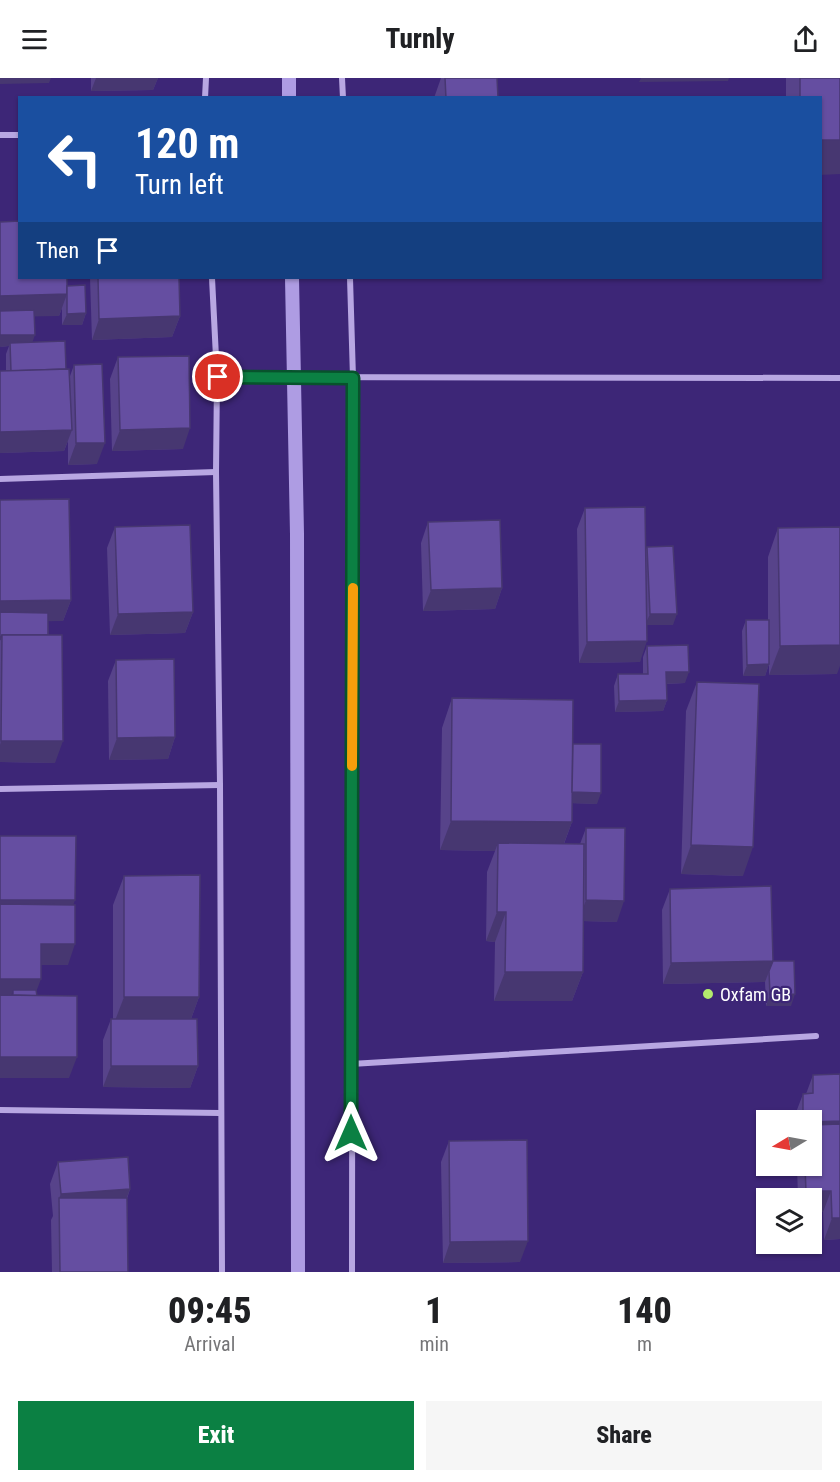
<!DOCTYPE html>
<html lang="en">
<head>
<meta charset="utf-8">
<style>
  :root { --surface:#fff; --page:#f6f6f6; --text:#202124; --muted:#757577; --accent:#0b8043 }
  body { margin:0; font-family:"Roboto Condensed",sans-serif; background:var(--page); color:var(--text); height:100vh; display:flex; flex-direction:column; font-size:22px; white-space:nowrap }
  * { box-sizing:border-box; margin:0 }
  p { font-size:20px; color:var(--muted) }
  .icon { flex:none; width:33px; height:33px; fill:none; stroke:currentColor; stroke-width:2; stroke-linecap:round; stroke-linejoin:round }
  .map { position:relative; height:1194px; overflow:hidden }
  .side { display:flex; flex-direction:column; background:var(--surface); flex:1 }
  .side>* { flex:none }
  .top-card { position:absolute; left:18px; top:18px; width:804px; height:183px; border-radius:0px; box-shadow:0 2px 4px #0004; background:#1a4fa0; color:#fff; overflow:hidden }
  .needle { width:39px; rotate:260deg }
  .tools { position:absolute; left:756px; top:1032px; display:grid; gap:12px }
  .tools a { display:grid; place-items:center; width:66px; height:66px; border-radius:0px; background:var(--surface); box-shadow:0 2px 4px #0004; font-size:30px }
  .pin { position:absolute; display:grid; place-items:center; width:51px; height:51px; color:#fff; margin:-26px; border:3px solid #fff; border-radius:50%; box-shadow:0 2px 6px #0007 }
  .me { position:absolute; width:66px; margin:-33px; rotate:0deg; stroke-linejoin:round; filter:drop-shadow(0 0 4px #0008) }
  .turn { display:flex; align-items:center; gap:21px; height:126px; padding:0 18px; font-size:27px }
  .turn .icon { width:78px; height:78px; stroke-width:2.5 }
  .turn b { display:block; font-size:42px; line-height:51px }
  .then { display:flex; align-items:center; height:57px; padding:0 18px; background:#0003; gap:12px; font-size:22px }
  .eta { display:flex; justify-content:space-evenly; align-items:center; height:102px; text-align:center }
  .eta b { font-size:36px; font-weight:800; line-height:42px }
  .action { display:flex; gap:12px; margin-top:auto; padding:12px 18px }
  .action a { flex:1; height:69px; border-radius:0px; background:var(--accent); color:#fff; font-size:24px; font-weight:800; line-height:69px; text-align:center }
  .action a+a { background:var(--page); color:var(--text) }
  header { display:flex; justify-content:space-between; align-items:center; height:78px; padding:0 18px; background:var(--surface); font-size:27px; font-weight:800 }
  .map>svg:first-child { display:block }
</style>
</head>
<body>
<header><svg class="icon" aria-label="menu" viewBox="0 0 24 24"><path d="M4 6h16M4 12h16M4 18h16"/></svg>Turnly<svg class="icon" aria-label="share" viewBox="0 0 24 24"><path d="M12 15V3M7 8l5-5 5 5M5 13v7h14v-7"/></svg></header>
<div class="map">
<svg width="840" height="1194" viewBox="0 0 840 1194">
  <rect width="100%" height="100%" fill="#3d2677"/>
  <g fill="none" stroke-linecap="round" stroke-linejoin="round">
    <!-- stream -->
    <g stroke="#ae9ce3" stroke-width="14">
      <polyline points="289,0 289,20"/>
      <polyline points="292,200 297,456 298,1194"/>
    </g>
    <!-- street -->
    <g stroke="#b8a7e2" stroke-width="6">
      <polyline points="342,0 343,20"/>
      <polyline points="205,20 206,0"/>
      <polyline points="0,57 20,57"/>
      <polyline points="212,200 217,299 216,394 220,707 222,1194"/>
      <polyline points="350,200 353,300 352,1194"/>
      <polyline points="217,299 840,300"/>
      <polyline points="0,401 216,394"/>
      <polyline points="0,711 220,707"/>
      <polyline points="351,986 816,958"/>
      <polyline points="0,1032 220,1035"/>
    </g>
  </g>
  <!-- wall -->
  <g fill="#57438a">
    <polygon points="91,0 158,0 153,12 91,13"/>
    <polygon points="441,0 497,0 498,20 434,20"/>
    <polygon points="786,0 840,0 820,20 786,20"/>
    <polygon points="90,200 179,200 180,238 172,259 92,262"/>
    <polygon points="67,208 86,235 82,247 62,247 62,230 59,238 34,238 32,264 66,291 70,298 74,287 97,386 68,387 68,363 64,373 0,375 0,293 6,293 6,276 9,268 0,269"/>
    <polygon points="118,279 183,371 112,373 110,301"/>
    <polygon points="0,422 71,522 63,543 48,543 55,685 0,684"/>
    <polygon points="585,430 646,471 647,469 673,547 647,547 640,584 579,585 577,451"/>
    <polygon points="428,444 502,510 495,531 423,533 421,465"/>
    <polygon points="115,449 193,534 185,555 110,557 107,470"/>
    <polygon points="778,450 837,596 769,597 769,586 765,598 743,598 742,553 746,542 768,542 768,479"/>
    <polygon points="647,568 685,605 667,606 667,622 663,633 615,634 614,608 618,596 643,596 643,579"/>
    <polygon points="116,582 175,659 168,681 109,682 108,603"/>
    <polygon points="697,604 743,798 681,796 686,633"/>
    <polygon points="452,620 573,666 597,726 572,725 572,744 564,766 580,766 586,750 617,844 584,843 583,894 572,923 494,923 495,864 486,863 487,794 495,773 440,772 442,650"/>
    <polygon points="124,798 199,919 191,941 198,988 190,1010 103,1009 103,962 111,941 113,941 113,827"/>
    <polygon points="670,811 773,883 791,928 766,928 765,904 663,906 662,832"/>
    <polygon points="840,996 840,1161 824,1162 823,1134 812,1120 798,1120 797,1088 812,1088 812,1042 795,1042 795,1037 803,1016 806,1016 813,997"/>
    <polygon points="449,1063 520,1184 443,1185 441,1084"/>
    <polygon points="58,1084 130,1111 127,1121 128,1194 52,1194 51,1142 53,1138 50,1106"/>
  </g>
  <!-- shaded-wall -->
  <g fill="#473771">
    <polygon points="0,0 51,0 49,5 0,6"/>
    <polygon points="96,0 158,0 153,12 91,13"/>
    <polygon points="641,0 729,0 728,3 639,4"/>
    <polygon points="820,62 840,62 840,96 820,97"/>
    <polygon points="67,216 59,238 0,239 0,218"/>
    <polygon points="86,235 82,247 62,247 67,236"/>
    <polygon points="180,238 172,259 92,262 99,241"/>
    <polygon points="0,257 35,257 31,268 10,265 9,268 0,269"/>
    <polygon points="190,350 183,371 112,373 120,352"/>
    <polygon points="72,352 64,373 0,375 0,354"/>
    <polygon points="76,365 105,365 97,386 68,387"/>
    <polygon points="502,510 495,531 423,533 431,512"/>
    <polygon points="71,522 63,543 0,544 0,523"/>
    <polygon points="193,534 185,555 110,557 118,536"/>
    <polygon points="650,536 677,536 673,547 645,547"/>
    <polygon points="647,563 640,584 579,585 587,564"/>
    <polygon points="840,567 840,588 837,596 769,597 780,568"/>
    <polygon points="769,586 765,598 743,598 747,587"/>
    <polygon points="666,594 689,594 685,605 662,606"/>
    <polygon points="667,622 663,633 615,634 619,623"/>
    <polygon points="175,659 168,681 109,682 117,660"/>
    <polygon points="1,663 63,663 55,685 0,684 0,667"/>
    <polygon points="568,714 601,715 597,726 564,725"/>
    <polygon points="451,743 572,744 561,773 498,765 495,773 440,772"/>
    <polygon points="691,767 753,769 743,798 681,796"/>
    <polygon points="0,822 75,822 68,843 0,843"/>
    <polygon points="586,822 624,823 617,844 578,843"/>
    <polygon points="497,834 506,834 495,864 486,863"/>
    <polygon points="41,866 75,866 68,887 33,887"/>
    <polygon points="773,883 765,904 663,906 671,885"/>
    <polygon points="505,894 583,894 572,923 494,923"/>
    <polygon points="0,901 41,901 33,922 13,912 10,922 0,922"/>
    <polygon points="795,916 791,928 766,928 770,917"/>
    <polygon points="124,919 199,919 188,949 113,948"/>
    <polygon points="0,979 77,979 69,1000 0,1000"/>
    <polygon points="111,988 198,988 190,1010 103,1009"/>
    <polygon points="840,1043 840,1064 812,1065 812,1044"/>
    <polygon points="130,1111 122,1133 59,1120 61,1116"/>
    <polygon points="806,1113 831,1113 823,1134 812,1134 812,1120 804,1120"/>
    <polygon points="832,1140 840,1140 840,1161 824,1162"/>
    <polygon points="528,1163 520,1184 443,1185 450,1164"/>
  </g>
  <!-- building -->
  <g fill="#654ea1" stroke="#473771" stroke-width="1.5">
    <polygon points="445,0 497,0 498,20 446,20"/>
    <polygon points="800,0 840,0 840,62 820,62 820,20 800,20"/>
    <polygon points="20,143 20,200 67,200 67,216 0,218 0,144"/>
    <polygon points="98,200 179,200 180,238 99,241"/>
    <polygon points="85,207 86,235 67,236 67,208"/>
    <polygon points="34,232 35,257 0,257 0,233"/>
    <polygon points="65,263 66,291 11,293 10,265"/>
    <polygon points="189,278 190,350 120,352 118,279"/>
    <polygon points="102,286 105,365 76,365 74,287"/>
    <polygon points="69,291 72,352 0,354 0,293"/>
    <polygon points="69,421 71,522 0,523 0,422"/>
    <polygon points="645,429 647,563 587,564 585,430"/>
    <polygon points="500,442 502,510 431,512 428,444"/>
    <polygon points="190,447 193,534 118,536 115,449"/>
    <polygon points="840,449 840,567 780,568 778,450"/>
    <polygon points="673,468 677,536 650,536 647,469"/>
    <polygon points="0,534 48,535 48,557 2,557 0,562"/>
    <polygon points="746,542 769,542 769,586 747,587"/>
    <polygon points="2,557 62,557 63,663 1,663"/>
    <polygon points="688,567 689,594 666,594 667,622 619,623 618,596 648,596 647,568"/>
    <polygon points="174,581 175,659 117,660 116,582"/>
    <polygon points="697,604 759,606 753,769 691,767"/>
    <polygon points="452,620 573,622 572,744 451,743"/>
    <polygon points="573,666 601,666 601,715 572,714"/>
    <polygon points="586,750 625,750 624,823 586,822"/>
    <polygon points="0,758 76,758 75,822 0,822"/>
    <polygon points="498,765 584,766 583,894 505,894 506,834 497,834"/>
    <polygon points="200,797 199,919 124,919 124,798"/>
    <polygon points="771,808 773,883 671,885 670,811"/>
    <polygon points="0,826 75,827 75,866 41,866 41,901 0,901"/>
    <polygon points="773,883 794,883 795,916 770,917 769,893"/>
    <polygon points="13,912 36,912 37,918 13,917"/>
    <polygon points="0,917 77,918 77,979 0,979"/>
    <polygon points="111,941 197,941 198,988 111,988"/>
    <polygon points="840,996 840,1043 812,1044 812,1042 803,1042 803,1016 813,1015 813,997"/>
    <polygon points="840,1046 840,1140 832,1140 831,1113 806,1113 805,1088 812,1088 812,1047"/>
    <polygon points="527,1062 528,1163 450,1164 449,1063"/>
    <polygon points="128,1079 130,1111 61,1116 58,1084"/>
    <polygon points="59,1120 127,1120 128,1194 60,1194"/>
  </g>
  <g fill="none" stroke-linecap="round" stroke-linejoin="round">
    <!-- route casing -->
    <g stroke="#07532c" stroke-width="15">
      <polyline id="route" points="218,299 353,300 351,1055"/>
    </g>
    <!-- route -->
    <use href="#route" stroke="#0b8043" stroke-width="10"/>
    <!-- slow -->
    <polyline stroke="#f59e0b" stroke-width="10" points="352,688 353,510"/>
  </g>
  <!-- markers -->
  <circle fill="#b3eb6d" stroke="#3d2677" stroke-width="2" cx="708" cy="916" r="6"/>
  <g text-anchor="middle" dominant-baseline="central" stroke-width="4.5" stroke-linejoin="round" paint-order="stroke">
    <!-- poi labels -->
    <g font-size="18" fill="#fff" stroke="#3d2677" text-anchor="start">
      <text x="720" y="916">Oxfam GB</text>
    </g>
  </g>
</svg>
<div class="tools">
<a><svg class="needle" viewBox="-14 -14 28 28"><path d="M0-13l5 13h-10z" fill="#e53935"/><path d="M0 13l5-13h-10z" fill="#757577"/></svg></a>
<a><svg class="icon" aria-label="layers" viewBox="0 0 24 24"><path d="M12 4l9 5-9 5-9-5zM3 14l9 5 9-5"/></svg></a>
</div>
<div class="pin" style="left:218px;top:299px;background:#d93025"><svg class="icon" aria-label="arrive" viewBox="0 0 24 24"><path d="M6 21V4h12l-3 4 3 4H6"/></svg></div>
<svg class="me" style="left:351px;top:1055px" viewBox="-20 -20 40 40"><path d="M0-17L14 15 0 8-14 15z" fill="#0b8043" stroke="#fff" stroke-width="4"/></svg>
<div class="top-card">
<div class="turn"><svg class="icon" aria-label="left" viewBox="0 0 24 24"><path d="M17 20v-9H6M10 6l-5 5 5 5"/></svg><div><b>120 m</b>Turn left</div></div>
<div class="then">Then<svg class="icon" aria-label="arrive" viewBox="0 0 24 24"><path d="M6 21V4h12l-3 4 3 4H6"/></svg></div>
</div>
</div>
<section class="side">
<div class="eta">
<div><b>09:45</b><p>Arrival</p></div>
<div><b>1</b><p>min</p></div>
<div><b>140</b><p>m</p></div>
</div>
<div class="action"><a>Exit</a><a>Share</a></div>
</section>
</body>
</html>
